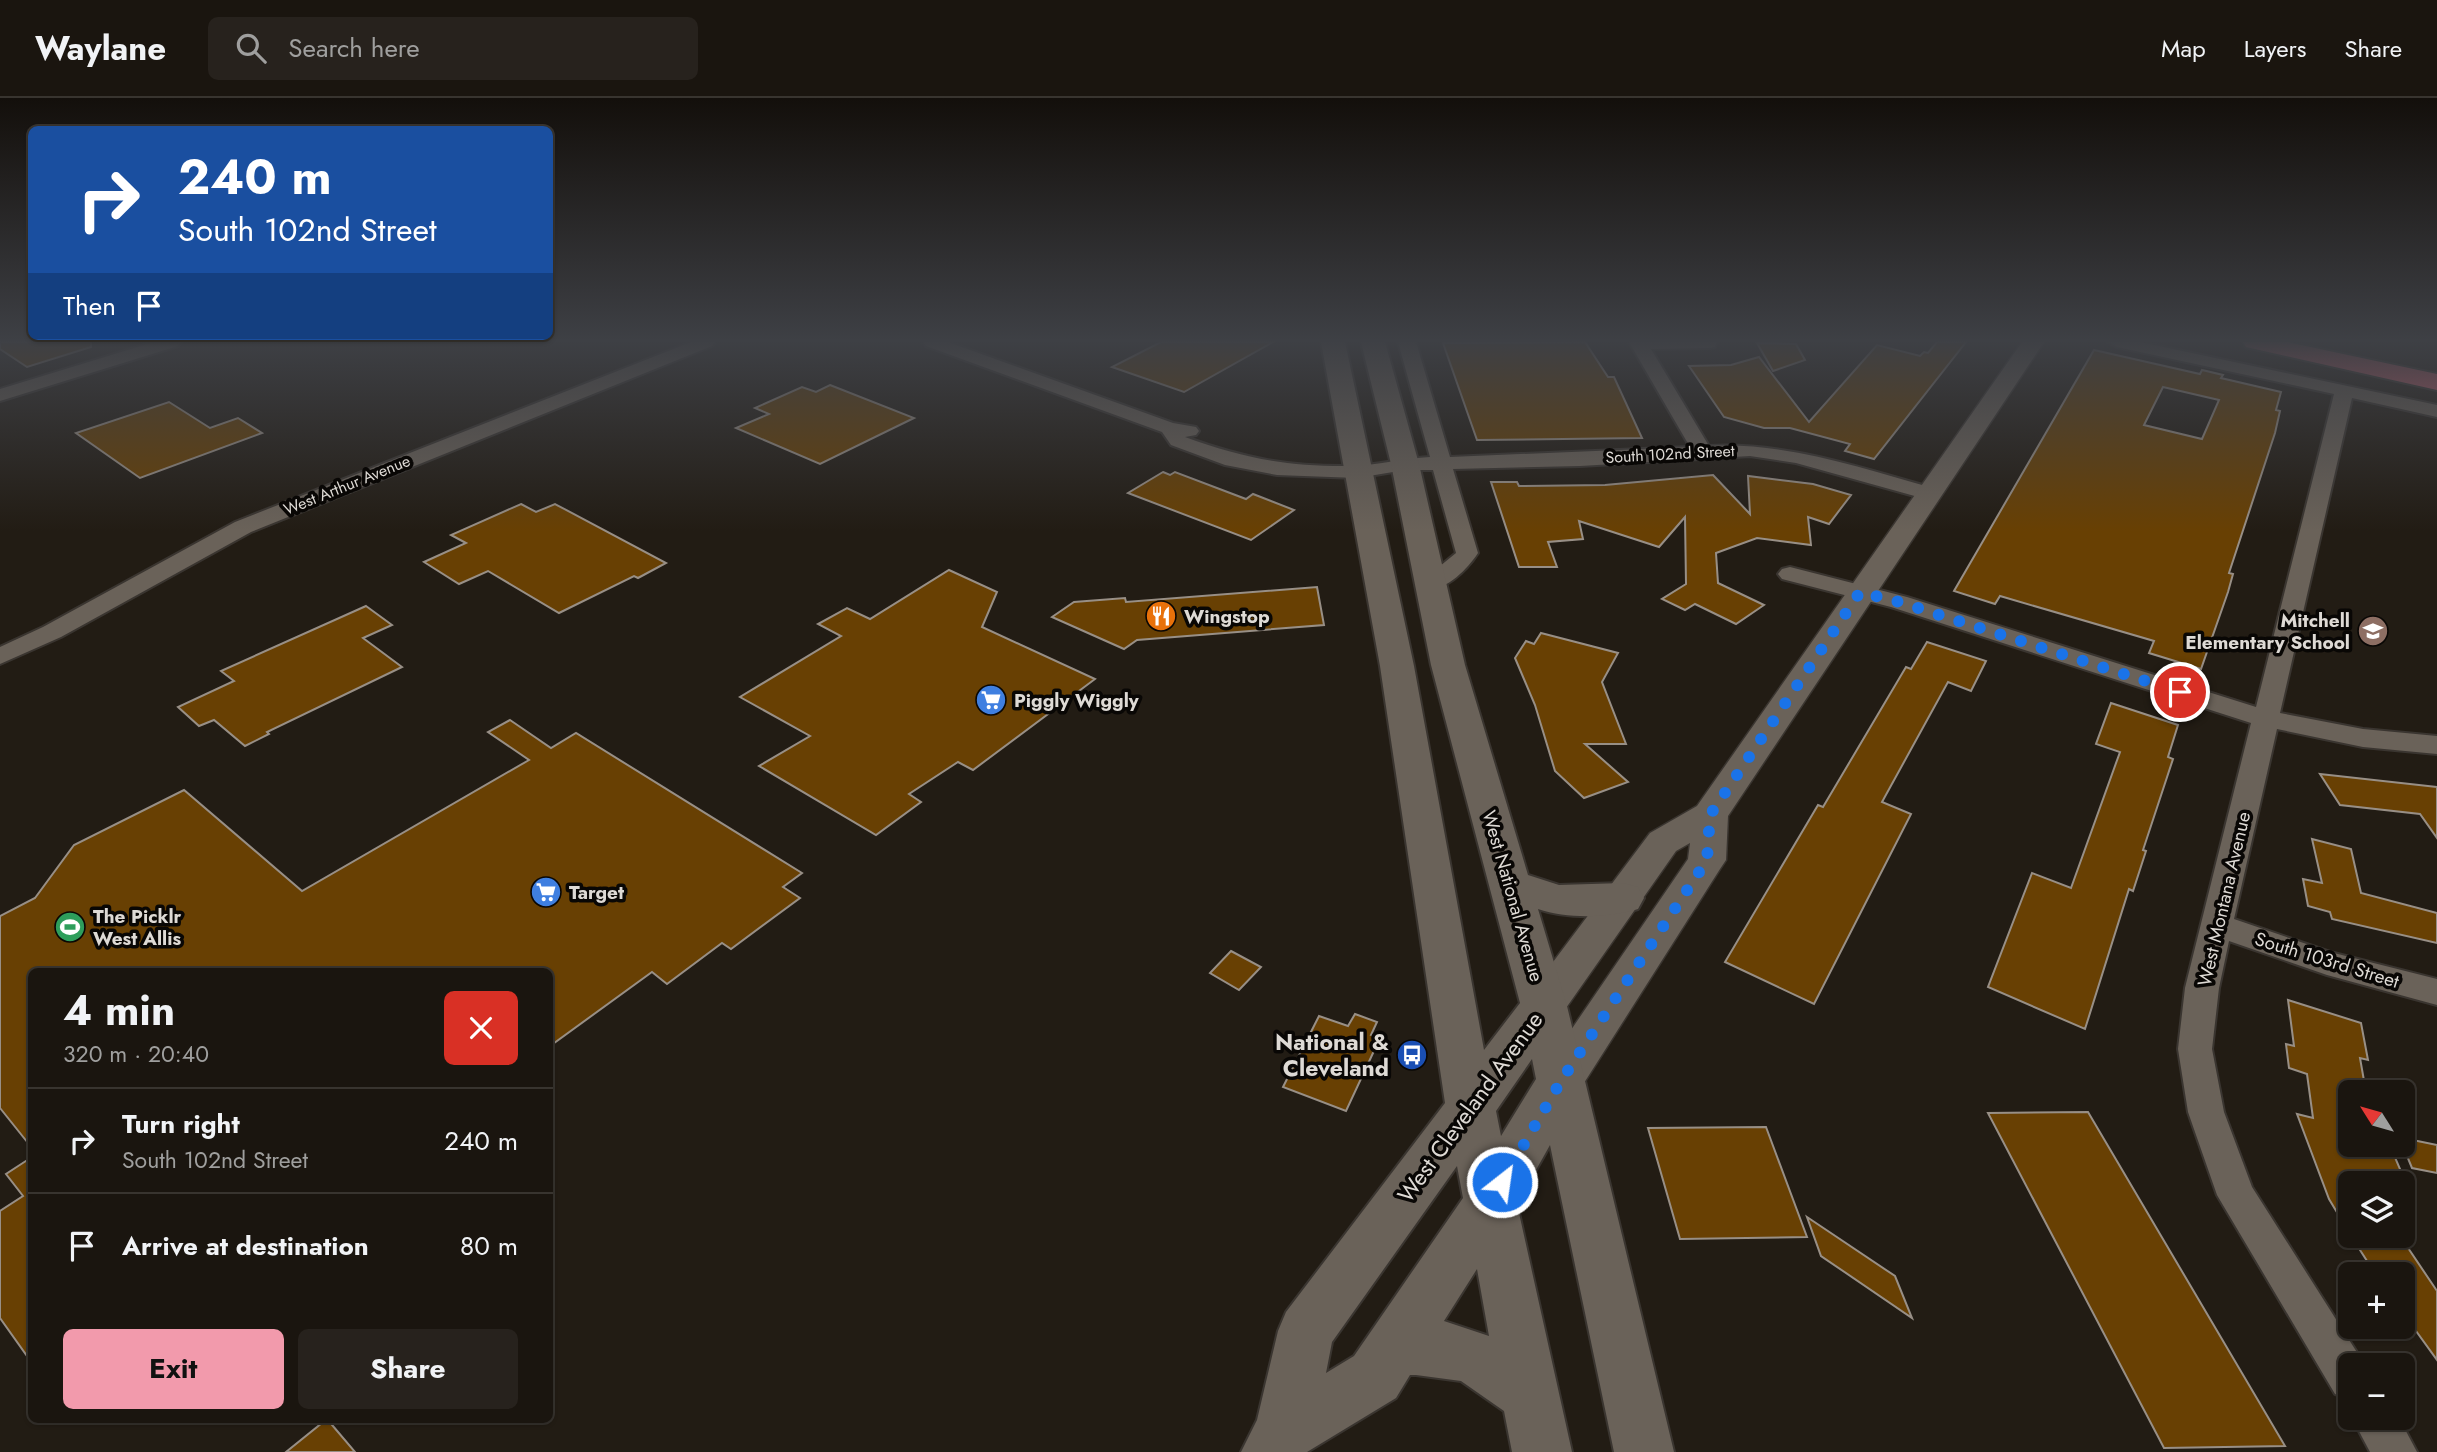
<!DOCTYPE html>
<html lang="en">
<head>
<meta charset="utf-8">
<style>
  :root { --surface:#1a150f; --page:#27221d; --text:#f1f3f6; --muted:#9f9f9e; --line:#38342f; --accent:#f29aac }
  body { margin:0; font-family:Jost,sans-serif; background:var(--page); color:var(--text); height:100vh; display:flex; flex-direction:column; font-size:26px; white-space:nowrap }
  * { box-sizing:border-box; margin:0 }
  p { font-size:23px; color:var(--muted) }
  .icon { flex:none; width:38px; height:38px; fill:none; stroke:currentColor; stroke-width:2; stroke-linecap:round; stroke-linejoin:round }
  .map { position:relative; flex:1; overflow:hidden }
  .sheet { position:absolute; left:28px; top:870px; width:525px; height:455px; display:flex; flex-direction:column; background:var(--surface); border-radius:10px; box-shadow:0 2px 5px #0004,0 0 0 2px var(--line) }
  .sheet>* { flex:none }
  .top-card { position:absolute; left:28px; top:28px; width:525px; height:214px; border-radius:10px; box-shadow:0 2px 5px #0004,0 0 0 2px var(--line); background:#1a4fa0; color:#fff; overflow:hidden }
  .needle { width:46px; rotate:307deg }
  .tools { position:absolute; left:2338px; top:982px; display:grid; gap:14px }
  .tools a { display:grid; place-items:center; width:77px; height:77px; border-radius:10px; background:var(--surface); box-shadow:0 2px 5px #0004,0 0 0 2px var(--line); font-size:35px }
  .pin { position:absolute; display:grid; place-items:center; width:60px; height:60px; color:#fff; margin:-30px; border:4px solid #fff; border-radius:50%; box-shadow:0 2px 7px #0007 }
  .me { position:absolute; width:77px; margin:-38px; rotate:30deg; stroke-linejoin:round; filter:drop-shadow(0 0 5px #0008) }
  .turn { display:flex; align-items:center; gap:24px; height:147px; padding:0 35px; font-size:32px }
  .turn .icon { width:91px; height:91px; stroke-width:2.5 }
  .turn b { display:block; font-size:49px; line-height:60px }
  .then { display:flex; align-items:center; height:66px; padding:0 35px; background:#0003; gap:14px; font-size:26px }
  .round { display:grid; place-items:center; flex:none; width:74px; height:74px; border-radius:10px; background:var(--page) }
  .head { display:flex; align-items:center; justify-content:space-between; height:119px; padding:0 35px }
  h1 { font-size:42px; font-weight:700; line-height:52px }
  .action { display:flex; gap:14px; margin-top:auto; padding:14px 35px }
  .action a { flex:1; height:80px; border-radius:10px; background:var(--accent); color:#111; font-size:28px; font-weight:700; line-height:80px; text-align:center }
  .action a+a { background:var(--page); color:var(--text) }
  ul { padding:0; list-style:none }
  li { display:flex; align-items:center; gap:21px; height:105px; padding:0 35px; border-top:2px solid var(--line) }
  li div { flex:1 }
  li b { display:block; font-size:26px }
  li em { font-style:normal }
  header { display:flex; align-items:center; gap:42px; box-sizing:border-box; height:98px; padding:0 35px; background:var(--surface); border-bottom:2px solid var(--line) }
  header strong { font-size:33px }
  nav { display:flex; gap:38px; margin-inline-start:auto; font-size:24px }
  .search { width:490px; height:63px; background:var(--page); display:flex; align-items:center; gap:18px; box-sizing:border-box; padding:0 24px; border-radius:10px; color:var(--muted); font-size:26px }
  .map>svg:first-child { display:block }
</style>
</head>
<body>
<header>
<strong>Waylane</strong>
<div class="search"><svg class="icon" aria-label="search" viewBox="0 0 24 24"><circle cx="10" cy="10" r="6"/><path d="M15 15l6 6"/></svg>Search here</div>
<nav><a>Map</a><a>Layers</a><a>Share</a></nav>
</header>
<div class="map">
<svg width="2437" height="1354" viewBox="0 0 2437 1354">
  <rect width="100%" height="100%" fill="#221c14"/>
  <!-- building -->
  <g fill="#684003" stroke="#988f86" stroke-width="2" fill-rule="evenodd">
    <polygon points="0,244 91,244 91,249 27,269 0,251"/>
    <polygon points="1161,244 1273,244 1184,294 1112,269"/>
    <polygon points="1585,244 1608,279 1614,279 1642,340 1477,342 1443,245"/>
    <polygon points="1937,244 1966,244 1874,361 1845,353 1850,346 1790,330 1764,330 1724,319 1689,268 1731,267 1759,259 1809,324 1877,247 1920,258 1924,254 1928,255"/>
    <polygon points="1757,245 1796,246 1805,262 1773,273"/>
    <path d="M2094 252 2200 276 2202 272 2223 277 2221 280 2281 294 2276 312 2280 313 2275 335 2229 475 2233 476 2228 494 2201 571 2149 555 2154 543 2000 498 1995 506 1954 493ZM2163 289 2219 302 2202 341 2144 327Z"/>
    <polygon points="830,287 914,320 820,366 736,330 769,316 755,310 802,289 816,294"/>
    <polygon points="169,304 210,330 238,320 262,335 140,380 76,335"/>
    <polygon points="1163,374 1170,377 1175,374 1246,401 1253,396 1294,412 1251,442 1128,395"/>
    <polygon points="1713,377 1750,416 1748,378 1813,386 1851,397 1829,426 1808,419 1811,447 1757,440 1716,455 1718,485 1764,507 1736,526 1695,506 1685,512 1662,501 1686,486 1685,419 1659,449 1579,423 1583,441 1548,444 1557,469 1519,469 1491,384 1517,384 1519,388 1605,387"/>
    <polygon points="521,406 536,414 555,406 666,465 638,480 634,478 559,515 488,473 459,486 424,464 466,445 451,437"/>
    <polygon points="949,472 997,494 982,529 1095,581 973,672 958,664 909,696 921,704 876,737 759,668 810,638 740,599 841,538 818,526 847,510 870,521"/>
    <polygon points="1317,489 1324,527 1137,542 1124,551 1052,519 1074,504 1125,500 1126,504"/>
    <polygon points="366,508 392,527 363,540 402,569 267,634 269,636 245,648 214,622 199,628 178,609 234,583 221,573"/>
    <polygon points="1541,535 1618,555 1602,584 1626,646 1585,646 1628,684 1584,700 1555,673 1535,607 1515,560 1526,543 1534,546"/>
    <polygon points="1927,544 1986,563 1971,593 1948,584 1882,704 1911,716 1814,906 1725,864 1818,707 1823,709 1906,569 1911,571"/>
    <polygon points="2111,605 2178,627 2168,659 2173,661 2143,752 2146,753 2133,793 2129,791 2085,931 1988,889 2032,775 2071,790 2120,654 2096,646"/>
    <polygon points="510,622 551,650 576,635 802,775 783,789 800,800 731,851 722,845 667,886 652,874 550,948 550,873 32,873 32,1050 0,1010 0,818 35,800 74,747 184,692 302,793 529,662 488,634"/>
    <polygon points="2320,676 2437,689 2437,740 2420,716 2340,707"/>
    <polygon points="2312,741 2351,751 2361,795 2437,815 2437,845 2332,821 2330,814 2308,808 2303,781 2322,785"/>
    <polygon points="1231,853 1261,869 1239,892 1210,875"/>
    <polygon points="2288,902 2361,925 2368,962 2360,960 2366,994 2350,994 2350,1046 2394,1057 2406,1085 2350,1085 2350,1136 2329,1101 2297,1016 2313,1020 2307,976 2289,970 2286,946 2294,948"/>
    <polygon points="1355,916 1377,924 1371,937 1380,940 1346,1013 1283,989 1319,918 1348,928"/>
    <polygon points="2088,1014 2285,1348 2164,1350 1988,1015"/>
    <polygon points="1766,1029 1807,1139 1680,1141 1648,1030"/>
    <polygon points="2403,1040 2437,1047 2437,1075 2412,1070 2402,1046"/>
    <polygon points="32,1059 32,1265 0,1220 0,1113 23,1098 6,1076"/>
    <polygon points="1807,1119 1895,1178 1912,1220 1821,1158"/>
    <polygon points="2351,1138 2400,1138 2437,1193 2437,1262 2403,1215 2403,1168 2369,1166"/>
    <polygon points="327,1321 355,1354 286,1354"/>
  </g>
  <g fill="none" stroke-linecap="round" stroke-linejoin="round">
    <!-- minor casing -->
    <g stroke="#3a3530" stroke-width="4">
      <g id="minor">
        <polygon points="154,244 181,244 178,248 0,303 0,291"/>
        <polygon points="691,244 715,244 712,248 251,434 61,539 0,566 0,549 43,529 235,424"/>
        <path d="M923 244H948L1173 325 1196 329 1199 333 1196 337 1185 339C1246 361 1289 369 1354 368 1379 367 1404 360 1430 359L1398 244H1416L1450 359 1690 349 1629 244H1717L1715 249 1709 250 1651 251 1709 348C1789 344 1860 370 1937 391L1940 396 1929 402 1796 365 1750 358 1580 368 1453 371 1478 455C1467 472 1443 496 1422 491L1418 486 1456 455 1433 372H1405L1357 380 1277 377 1225 367 1171 347 1162 334 926 248Z"/>
        <polygon points="2108,244 2140,244 2437,307 2437,319 2352,300 2280,615 2363,631 2437,638 2437,656 2363,649 2277,631 2234,821 2330,854 2437,881 2437,907 2327,877 2229,843 2219,890 2212,951 2224,1014 2252,1089 2365,1267 2350,1267 2350,1302 2335,1296 2217,1097 2188,1014 2178,951 2185,890 2251,625 1891,509 1782,481 1778,476 1782,471 1790,469 1907,499 2256,609 2334,296 2117,249"/>
        <polygon points="2352,1320 2399,1320 2417,1354 2370,1354"/>
      </g>
    </g>
    <!-- tertiary casing -->
    <g stroke="#3a3530" stroke-width="3">
      <polygon id="tertiary" points="2022,244 2044,244 1728,718 1726,762 1720,771 1577,996 1561,1001 1545,996 1539,983 1545,970 1688,761 1690,745 1676,753 1559,920 1544,924 1529,920 1523,908 1529,896 1650,735 1697,708"/>
    </g>
    <!-- secondary casing -->
    <g stroke="#3a3530" stroke-width="4">
      <path id="secondary" d="M1321 244H1345L1414 568 1484 952 1520 905 1431 567 1391 366 1361 244H1385L1419 366 1465 567 1528 777 1559 787 1623 785 1638 789 1644 800 1638 811C1608 820 1568 821 1538 811L1567 908 1674 1354H1614L1550 1047 1517 1106 1572 1354H1512L1504 1313 1461 1283 1416 1277H1410L1396 1300 1307 1354H1241L1257 1322 1278 1233 1286 1214 1445 1005 1380 568ZM1532 961 1536 981 1501 1038 1496 1013ZM1457 1068 1463 1100 1354 1258 1326 1275 1332 1244ZM1477 1171 1489 1238 1444 1223Z"/>
    </g>
    <!-- motorway casing -->
    <g stroke="#3a3530" stroke-width="4">
      <polygon id="motorway" points="2243,244 2287,244 2437,276 2437,292 2255,251 2246,249"/>
    </g>
    <!-- minor -->
    <use href="#minor" fill="#6a6259" fill-rule="evenodd"/>
    <!-- tertiary -->
    <use href="#tertiary" fill="#6a6259" fill-rule="evenodd"/>
    <!-- secondary -->
    <use href="#secondary" fill="#6a6259" fill-rule="evenodd"/>
    <!-- motorway -->
    <use href="#motorway" fill="#d06273" fill-rule="evenodd"/>
  </g>
  <!-- sky -->
  <linearGradient id="sky" x2="0" y2="1"><stop stop-color="#130f0b"/><stop offset="0.56" stop-color="#3e4045"/><stop offset="1" stop-color="#3e4045" stop-opacity="0"/></linearGradient>
  <rect width="2437" height="433" fill="url(#sky)"/>
  <g fill="none" stroke-linecap="round" stroke-linejoin="round">
    <!-- route -->
    <polyline stroke="#1a73e8" stroke-width="12" stroke-dasharray="0 21.6" points="1502,1084 1561,983 1707,762 1710,717 1860,494 1899,504 2180,594"/>
  </g>
  <!-- icons -->
  <defs>
    <g id="restaurant-disc" transform="scale(1.575)"><circle r="9.5" fill="#e8710a" stroke="#090705"/><path d="M-5-6h1v4h1v-4h1v4h1v-4h1v5L-1.5 .5V6h-2V.5L-5-1ZM5-6V6H3V1.5H1.5Q1.5-4 5-6Z" fill="#fff"/></g>
    <g id="school-disc" transform="scale(1.575)"><circle r="9.5" fill="#8d6e63" stroke="#090705"/><path d="M0-5L7-2L0 1L-7-2ZM-4 1L0 2.5L4 1V4Q0 6-4 4Z" fill="#fff"/></g>
    <g id="supermarket-disc" transform="scale(1.575)"><circle r="9.5" fill="#3f7fe0" stroke="#090705"/><path d="M-6-5.5h2.5l.6 2H6L4.5 2H-2.5L-4.4-4H-6ZM-1.5 3.2a1.3 1.3 0 1 0 .1 0ZM3 3.2a1.3 1.3 0 1 0 .1 0Z" fill="#fff"/></g>
    <g id="stadium-disc" transform="scale(1.575)"><circle r="9.5" fill="#2e9e5b" stroke="#090705"/><path d="M0-5a6.5 5 0 1 0 0 10a6.5 5 0 1 0 0-10ZM-3.5-1.8h7v3.6h-7Z" fill="#fff"/></g>
    <g id="bus-disc" transform="scale(1.575)"><circle r="9.5" fill="#1a4fb4" stroke="#090705"/><path d="M-5-6H5V4H4V6H2V4H-2V6H-4V4H-5ZM-3.5-4V0h7V-4ZM-3.5 1.2v1.5H-2V1.2ZM2 1.2v1.5H3.5V1.2Z" fill="#fff"/></g>
  </defs>
  <g fill-rule="evenodd">
    <use href="#restaurant-disc" x="1161" y="518"/>
    <use href="#school-disc" x="2373" y="533"/>
    <use href="#supermarket-disc" x="991" y="602"/>
    <use href="#supermarket-disc" x="546" y="794"/>
    <use href="#stadium-disc" x="70" y="829"/>
    <use href="#bus-disc" x="1412" y="957"/>
  </g>
  <g text-anchor="middle" dominant-baseline="central" stroke-width="7" stroke-linejoin="round" paint-order="stroke">
    <!-- far-street labels -->
    <g font-size="16" fill="#dedad5" stroke="#090705">
      <text transform="translate(1670 356) rotate(-3)">South 102nd Street</text>
      <text transform="translate(347 387) rotate(-22)">West Arthur Avenue</text>
    </g>
    <!-- poi labels -->
    <g font-size="19" font-weight="bold" fill="#dedad5" stroke="#090705" text-anchor="start">
      <text x="1184" y="518">Wingstop</text>
      <text x="2350" y="522" text-anchor="end">Mitchell<tspan x="2350" dy="22">Elementary School</tspan></text>
      <text x="1014" y="602">Piggly Wiggly</text>
      <text x="569" y="794">Target</text>
      <text x="93" y="818">The Picklr<tspan x="93" dy="22">West Allis</tspan></text>
    </g>
    <!-- street labels -->
    <g font-size="19" fill="#dedad5" stroke="#090705">
      <text transform="translate(1513 798) rotate(74)">West National Avenue</text>
      <text transform="translate(2224 801) rotate(-77)">West Montana Avenue</text>
      <text transform="translate(2327 862) rotate(17)">South 103rd Street</text>
    </g>
    <!-- near-poi labels -->
    <g font-size="23" font-weight="bold" fill="#dedad5" stroke="#090705" text-anchor="end">
      <text x="1389" y="944">National &amp;<tspan x="1389" dy="26">Cleveland</tspan></text>
    </g>
    <!-- near-street labels -->
    <g font-size="23" fill="#dedad5" stroke="#090705">
      <text transform="translate(1470 1009) rotate(-54)">West Cleveland Avenue</text>
    </g>
  </g>
</svg>
<div class="tools">
<a><svg class="needle" viewBox="-14 -14 28 28"><path d="M0-13l5 13h-10z" fill="#e53935"/><path d="M0 13l5-13h-10z" fill="#9f9f9e"/></svg></a>
<a><svg class="icon" aria-label="layers" viewBox="0 0 24 24"><path d="M12 4l9 5-9 5-9-5zM3 14l9 5 9-5"/></svg></a>
<a>+</a>
<a>−</a>
</div>
<div class="pin" style="left:2180px;top:594px;background:#d93025"><svg class="icon" aria-label="arrive" viewBox="0 0 24 24"><path d="M6 21V4h12l-3 4 3 4H6"/></svg></div>
<svg class="me" style="left:1502px;top:1084px" viewBox="-20 -20 40 40"><circle r="17" fill="#1a73e8" stroke="#fff" stroke-width="3"/><path d="M0-11L8 9 0 5-8 9z" fill="#fff"/></svg>
<div class="top-card">
<div class="turn"><svg class="icon" aria-label="right" viewBox="0 0 24 24"><path d="M7 20v-9h11M14 6l5 5-5 5"/></svg><div><b>240 m</b>South 102nd Street</div></div>
<div class="then">Then<svg class="icon" aria-label="arrive" viewBox="0 0 24 24"><path d="M6 21V4h12l-3 4 3 4H6"/></svg></div>
</div>
<section class="sheet">
<div class="head"><div><h1>4 min</h1><p>320 m · 20:40</p></div><a class="round" style="background:#d93025;color:#fff"><svg class="icon" aria-label="close" viewBox="0 0 24 24"><path d="M6 6l12 12M18 6L6 18"/></svg></a></div>
<ul>
<li><svg class="icon" aria-label="right" viewBox="0 0 24 24"><path d="M7 20v-9h11M14 6l5 5-5 5"/></svg><div><b>Turn right</b><p>South 102nd Street</p></div><em>240 m</em></li>
<li><svg class="icon" aria-label="arrive" viewBox="0 0 24 24"><path d="M6 21V4h12l-3 4 3 4H6"/></svg><div><b>Arrive at destination</b></div><em>80 m</em></li>
</ul>
<div class="action"><a>Exit</a><a>Share</a></div>
</section>
</div>
</body>
</html>
